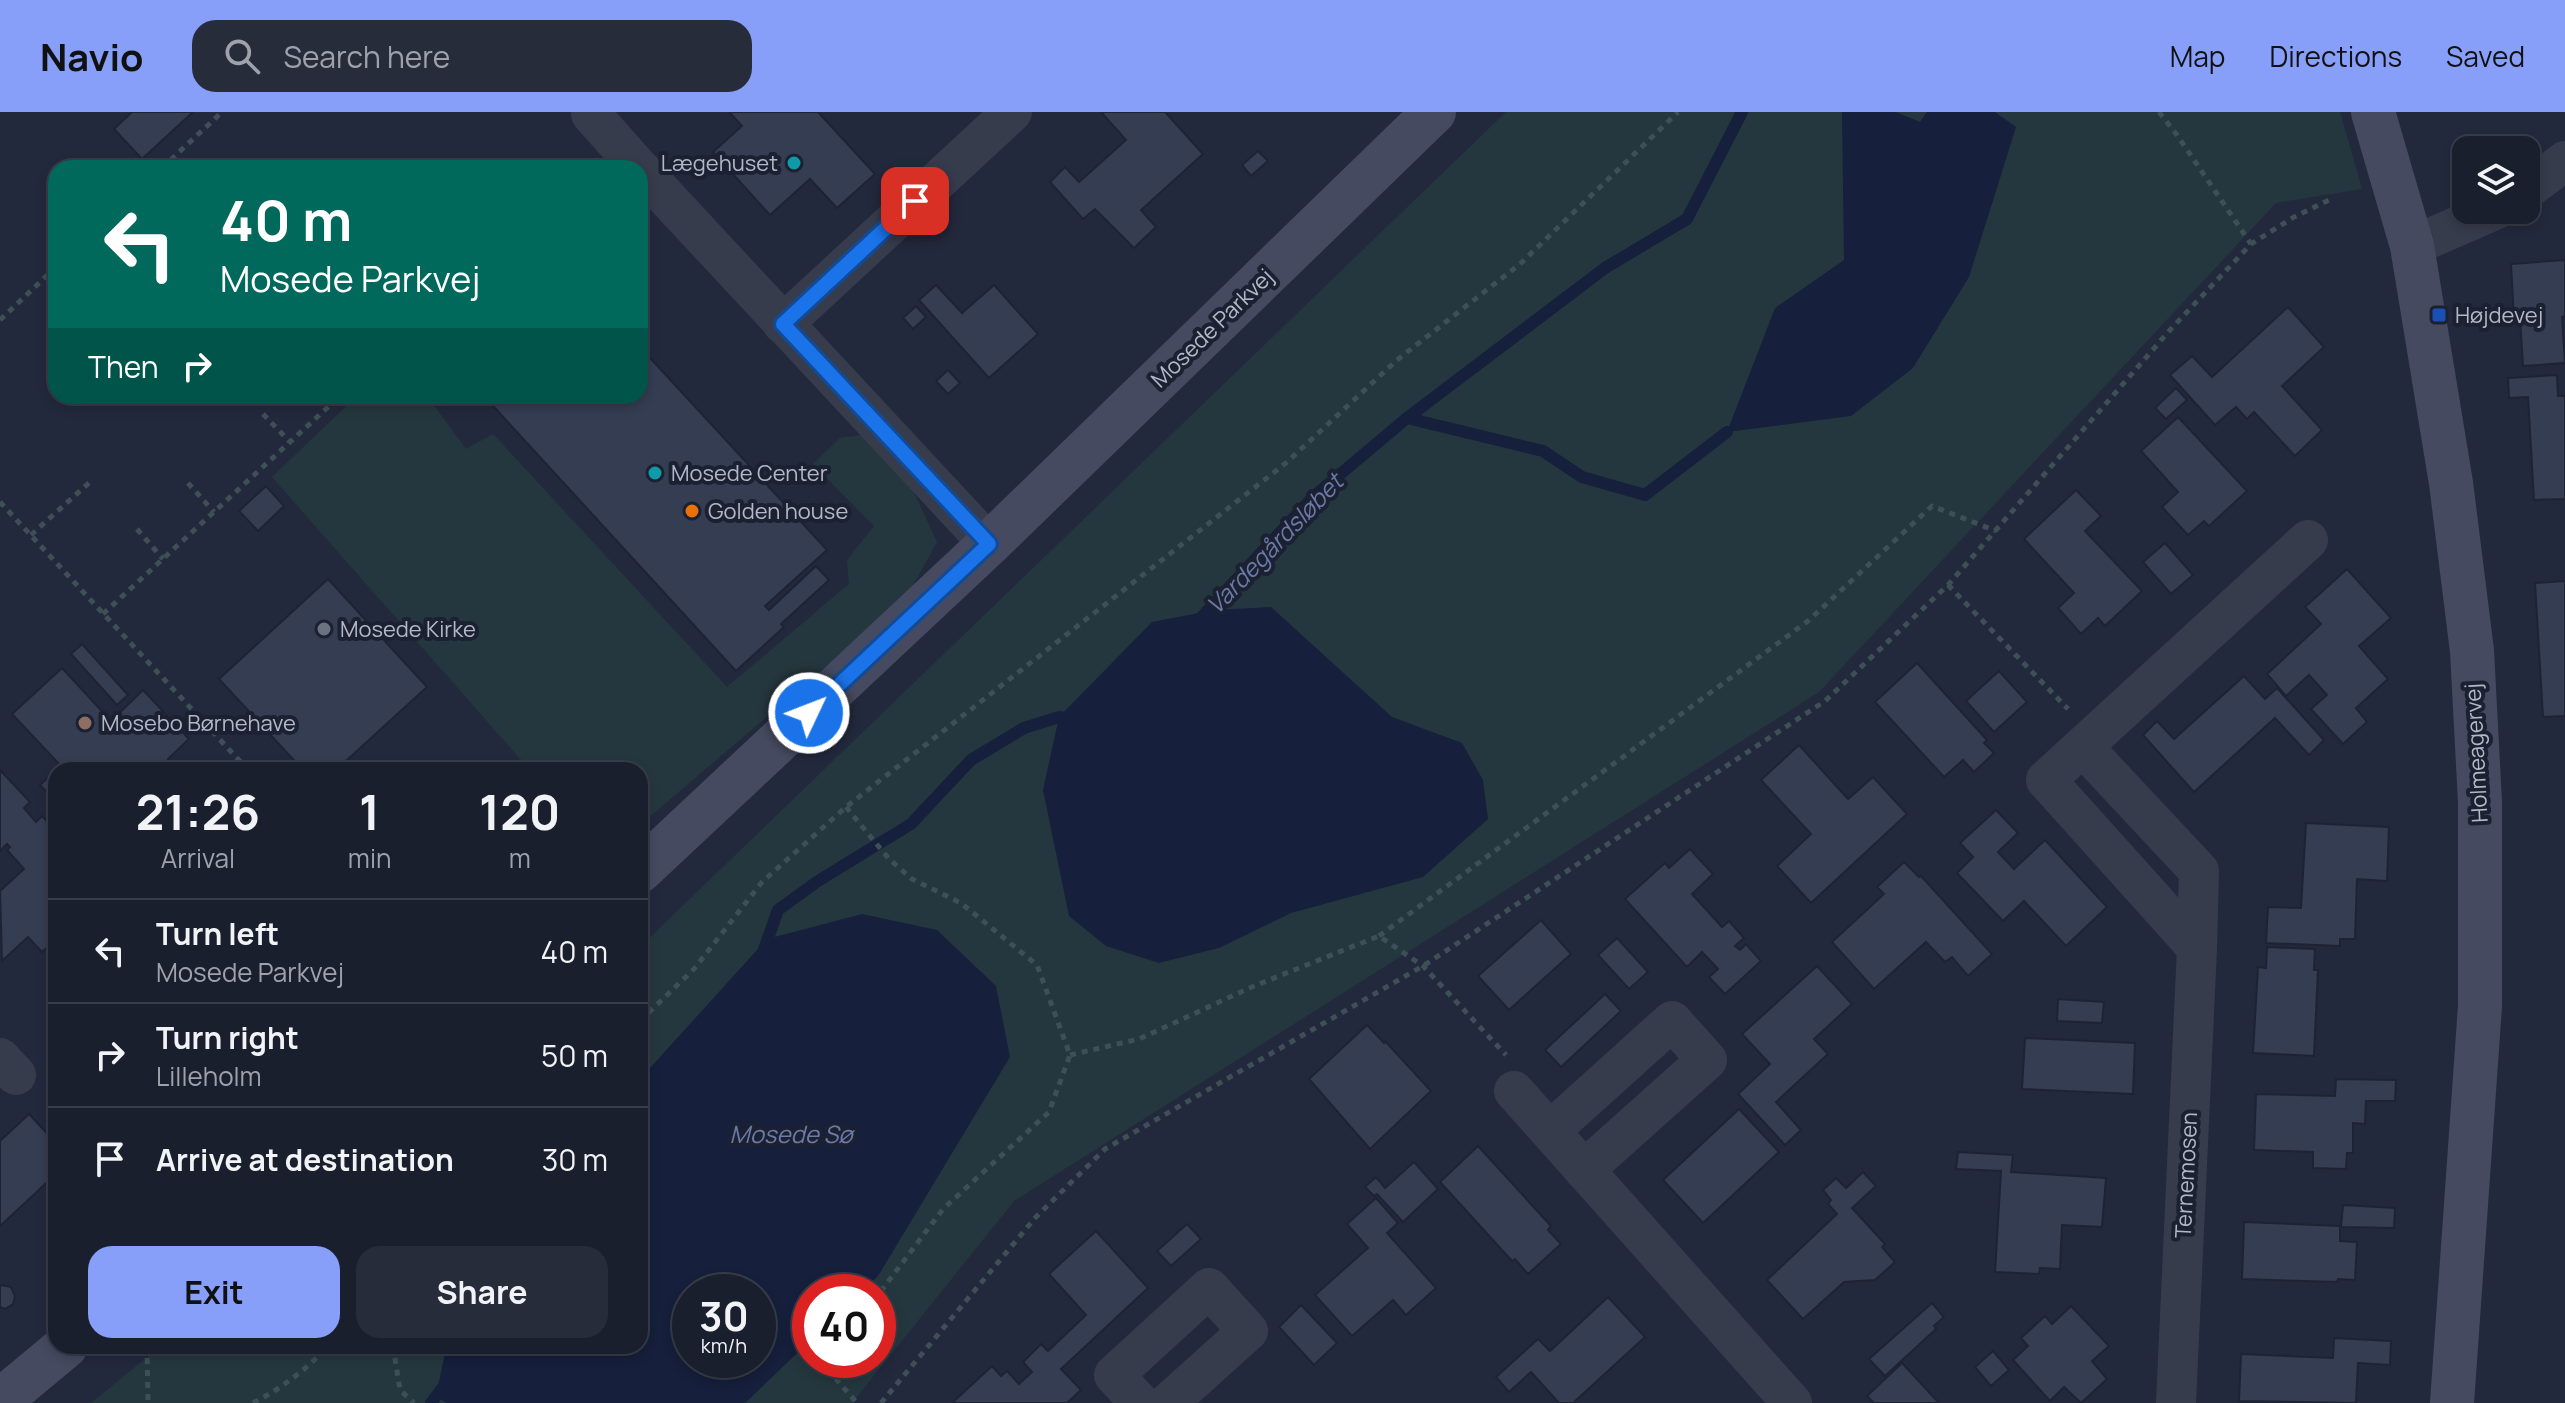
<!DOCTYPE html>
<html lang="en">
<head>
<meta charset="utf-8">
<style>
  :root { --surface:#1a1f2e; --page:#272c3a; --text:#f1f3f6; --muted:#9fa2aa; --line:#383d4a; --accent:#879ff9 }
  body { margin:0; font-family:Manrope,sans-serif; background:var(--page); color:var(--text); height:100vh; display:flex; flex-direction:column; font-size:30px; white-space:nowrap }
  * { box-sizing:border-box; margin:0 }
  p { font-size:26px; color:var(--muted) }
  .icon { flex:none; width:44px; height:44px; fill:none; stroke:currentColor; stroke-width:2; stroke-linecap:round; stroke-linejoin:round }
  .map { position:relative; flex:1; overflow:hidden }
  .panel { position:absolute; left:48px; top:650px; width:600px; height:592px; display:flex; flex-direction:column; background:var(--surface); border-radius:24px; box-shadow:0 4px 12px #0003,0 0 0 2px var(--line) }
  .panel>* { flex:none }
  .banner { position:absolute; left:48px; top:48px; width:600px; height:244px; border-radius:24px; box-shadow:0 4px 12px #0003,0 0 0 2px var(--line); background:#00695c; color:#fff; overflow:hidden }
  .buttons { position:absolute; left:2452px; top:24px; display:grid; gap:16px }
  .buttons a { display:grid; place-items:center; width:88px; height:88px; border-radius:16px; background:var(--surface); box-shadow:0 4px 12px #0003,0 0 0 2px var(--line); font-size:40px }
  .speed { position:absolute; left:672px; top:1162px; display:flex; gap:16px; font-size:40px; font-weight:700; text-align:center }
  .speed>* { display:grid; place-content:center; width:104px; height:104px; border-radius:50%; background:var(--surface); box-shadow:0 4px 12px #0003,0 0 0 2px var(--line); line-height:1 }
  .speed small { font-size:20px; font-weight:400 }
  .speed .limit { border:12px solid #d22; background:#fff; color:#111 }
  .pin { position:absolute; display:grid; place-items:center; width:68px; height:68px; color:#fff; margin:-34px; border-radius:16px; box-shadow:0 4px 12px #0006 }
  .me { position:absolute; width:88px; margin:-44px; rotate:47deg; stroke-linejoin:round; filter:drop-shadow(0 0 6px #0008) }
  .turn { display:flex; align-items:center; gap:28px; height:168px; padding:0 40px; font-size:36px }
  .turn .icon { width:104px; height:104px; stroke-width:2.5 }
  .turn b { display:block; font-size:56px; line-height:68px }
  .then { display:flex; align-items:center; height:76px; padding:0 40px; background:#0003; gap:16px; font-size:30px }
  .eta { display:flex; justify-content:space-evenly; align-items:center; height:136px; text-align:center }
  .eta b { font-size:48px; font-weight:700; line-height:56px }
  .cta { display:flex; gap:16px; margin-top:auto; padding:16px 40px }
  .cta a { flex:1; height:92px; border-radius:24px; background:var(--accent); color:#111; font-size:32px; font-weight:700; line-height:92px; text-align:center }
  .cta a+a { background:var(--page); color:var(--text) }
  ul { padding:0; list-style:none }
  li { display:flex; align-items:center; gap:24px; height:104px; padding:0 40px; border-top:2px solid var(--line) }
  li div { flex:1 }
  li b { display:block; font-size:30px }
  li em { font-style:normal }
  header { display:flex; align-items:center; gap:48px; box-sizing:border-box; height:112px; padding:0 40px; background:var(--accent); color:#111 }
  header strong { font-size:38px }
  nav { display:flex; gap:44px; margin-inline-start:auto; font-size:28px }
  .search { width:560px; height:72px; background:var(--page); display:flex; align-items:center; gap:20px; box-sizing:border-box; padding:0 28px; border-radius:24px; color:var(--muted); font-size:30px }
  .map>svg:first-child { display:block }
</style>
</head>
<body>
<header>
<strong>Navio</strong>
<div class="search"><svg class="icon" aria-label="search" viewBox="0 0 24 24"><circle cx="10" cy="10" r="6"/><path d="M15 15l6 6"/></svg>Search here</div>
<nav><a>Map</a><a>Directions</a><a>Saved</a></nav>
</header>
<div class="map">
<svg width="2565" height="1291" viewBox="0 0 2565 1291">
  <rect width="100%" height="100%" fill="#23293d"/>
  <!-- green -->
  <g fill="#25373e" fill-rule="evenodd">
    <path d="M1506 0H2340L2362 77 2276 91 1819 580 1014 1089 852 1291H91L161 1234H640V835ZM690 1180H758V1248H690ZM810 1180H878V1248H810Z"/>
    <polygon points="357,284 427,284 466,337 493,322 727,575 849,472 847,448 874,414 813,352 840,326 862,323 909,370 937,430 906,486 640,713 640,658 530,658 272,365"/>
  </g>
  <!-- water -->
  <g fill="#161f3b" fill-rule="evenodd">
    <polygon points="1842,0 1896,0 1920,10 1927,0 1995,0 2016,15 1969,165 1913,256 1851,304 1727,320 1775,196 1844,148"/>
    <polygon points="1271,495 1392,605 1462,631 1483,668 1488,707 1423,765 1291,801 1219,836 1159,851 1106,834 1069,804 1043,678 1059,605 1152,510 1214,498"/>
    <path d="M862 802 937 818 996 874 1010 945 878 1164 862 1180H810V1229L745 1291H446L436 1284 445 1241 450 1234H640V967L767 827ZM690 1180H758V1248H690Z"/>
  </g>
  <g fill="none" stroke-linecap="round" stroke-linejoin="round">
    <!-- stream -->
    <g stroke="#161f3b" stroke-width="12">
      <polyline points="1407,306 1543,339 1582,365 1645,383 1727,320"/>
      <polyline points="1197,510 1313,385 1407,306 1605,156 1687,107 1742,0"/>
      <polyline points="762,843 778,798 818,769 911,712 971,648 1024,616 1059,605 1076,608"/>
      <polyline points="431,1291 446,1271"/>
    </g>
  </g>
  <!-- building -->
  <g fill="#353d53" stroke="#1e2334" stroke-width="2">
    <polygon points="132,0 193,0 142,47 114,17"/>
    <polygon points="729,0 818,0 875,62 837,96 810,67 770,103 713,40 742,14"/>
    <polygon points="1101,0 1165,0 1203,42 1141,98 1156,115 1134,136 1095,97 1083,107 1050,70 1065,55 1079,70 1126,28"/>
    <polygon points="1258,39 1268,49 1251,64 1242,53"/>
    <polygon points="2565,148 2565,204 2562,205 2565,251 2523,254 2520,207 2514,207 2511,152"/>
    <polygon points="936,173 962,201 994,173 1038,222 989,266 919,188"/>
    <polygon points="916,194 926,205 913,217 903,206"/>
    <polygon points="2288,195 2324,235 2282,274 2322,318 2295,344 2254,300 2247,307 2236,295 2215,313 2170,263 2192,244 2212,265"/>
    <polygon points="640,235 827,438 765,494 769,498 816,454 829,468 781,512 784,515 736,559 484,284 640,284"/>
    <polygon points="948,258 960,271 948,282 936,269"/>
    <polygon points="2557,263 2558,284 2565,284 2565,387 2534,388 2528,285 2509,286 2508,266"/>
    <polygon points="2176,276 2187,288 2166,307 2155,296"/>
    <polygon points="2178,305 2247,379 2209,414 2204,409 2188,423 2162,395 2178,380 2141,339"/>
    <polygon points="266,374 284,394 258,419 239,399"/>
    <polygon points="2076,378 2101,404 2085,419 2142,479 2105,514 2098,506 2081,522 2058,496 2074,481 2024,427"/>
    <polygon points="2165,431 2193,463 2171,482 2143,450"/>
    <polygon points="2347,457 2391,506 2359,534 2388,567 2356,596 2367,610 2343,632 2311,597 2327,583 2309,563 2286,584 2267,562 2321,512 2305,495"/>
    <polygon points="328,467 427,575 336,658 303,658 219,567"/>
    <polygon points="2565,469 2565,604 2543,605 2535,471"/>
    <polygon points="82,532 128,583 117,593 71,542"/>
    <polygon points="1917,551 1987,628 1984,631 1994,641 1974,660 1963,648 1944,665 1875,590"/>
    <polygon points="62,556 111,609 143,578 189,627 168,647 177,657 56,658 61,654 12,602"/>
    <polygon points="1999,559 2027,590 1994,620 1966,589"/>
    <polygon points="2244,564 2265,587 2277,576 2324,628 2309,643 2275,606 2194,680 2143,623 2157,609 2174,627"/>
    <polygon points="1799,633 1848,687 1873,665 1907,702 1811,791 1777,754 1811,722 1761,668"/>
    <polygon points="0,658 30,690 24,696 36,710 42,704 56,719 56,727 47,735 56,745 56,828 42,840 28,825 2,849 0,779 24,757 7,738 10,735 7,732 0,739"/>
    <polygon points="56,658 56,690 40,673"/>
    <polygon points="1996,698 2018,721 1998,740 2014,757 2045,728 2107,795 2066,834 2024,789 2003,809 1957,761 1973,745 1960,731"/>
    <polygon points="2306,711 2389,715 2387,769 2357,767 2355,827 2340,827 2340,834 2266,831 2268,795 2301,796"/>
    <polygon points="1690,737 1713,762 1692,782 1722,815 1729,809 1744,826 1735,834 1740,838 1746,832 1761,849 1725,882 1709,865 1718,857 1702,840 1687,855 1625,787 1665,751 1669,756"/>
    <polygon points="1904,750 1919,765 1921,764 1992,842 1968,864 1952,845 1945,850 1926,830 1874,877 1832,830 1884,782 1877,775"/>
    <polygon points="1541,808 1571,842 1509,898 1478,864"/>
    <polygon points="1617,826 1648,860 1629,877 1598,843"/>
    <polygon points="2267,835 2315,837 2314,858 2318,858 2314,944 2253,941 2258,855 2266,856"/>
    <polygon points="1817,854 1852,892 1814,927 1828,942 1776,990 1801,1018 1785,1033 1738,982 1770,952 1742,922"/>
    <polygon points="1605,882 1621,899 1561,955 1545,938"/>
    <polygon points="2058,887 2104,890 2102,911 2057,909"/>
    <polygon points="1367,913 1384,931 1385,929 1431,979 1370,1037 1309,967"/>
    <polygon points="2025,926 2135,931 2133,982 2022,977"/>
    <polygon points="2336,967 2396,968 2395,989 2366,989 2365,1012 2353,1011 2353,1041 2347,1041 2346,1057 2313,1056 2313,1040 2254,1038 2256,982 2335,984"/>
    <polygon points="1739,997 1779,1040 1703,1111 1663,1068"/>
    <polygon points="29,1002 56,1031 56,1062 0,1114 0,1029"/>
    <polygon points="1478,1034 1551,1114 1548,1118 1561,1132 1528,1162 1515,1147 1512,1149 1440,1070"/>
    <polygon points="1958,1040 2013,1043 2011,1060 2106,1066 2102,1115 2062,1113 2060,1157 2040,1156 2039,1162 1995,1160 2001,1059 1956,1057"/>
    <polygon points="1414,1050 1438,1077 1403,1110 1377,1082 1374,1084 1365,1075 1376,1065 1385,1076"/>
    <polygon points="1863,1060 1876,1074 1852,1096 1885,1132 1882,1135 1895,1150 1875,1168 1844,1170 1803,1207 1767,1168 1837,1102 1828,1092 1831,1088 1823,1078 1836,1066 1846,1076"/>
    <polygon points="1376,1086 1398,1111 1387,1121 1436,1176 1406,1203 1393,1188 1352,1224 1315,1183 1368,1136 1347,1112"/>
    <polygon points="2343,1093 2395,1096 2394,1116 2341,1115"/>
    <polygon points="2244,1110 2340,1114 2340,1129 2357,1130 2355,1168 2338,1167 2337,1170 2242,1167"/>
    <polygon points="1187,1112 1201,1127 1171,1154 1157,1139"/>
    <polygon points="1096,1119 1148,1176 1061,1257 1081,1278 1067,1291 952,1291 992,1254 1001,1264 1007,1259 1019,1272 1032,1260 1023,1250 1041,1232 1048,1239 1086,1203 1049,1162"/>
    <polygon points="2,1173 11,1175 15,1184 13,1192 5,1197 0,1195 0,1174"/>
    <polygon points="1608,1185 1645,1225 1573,1291 1559,1291 1531,1260 1509,1280 1496,1265 1538,1227 1550,1239"/>
    <polygon points="1932,1191 1944,1205 1934,1214 1936,1217 1885,1264 1869,1247"/>
    <polygon points="1301,1193 1337,1231 1314,1253 1279,1215"/>
    <polygon points="2071,1194 2109,1234 2092,1249 2107,1267 2081,1291 2064,1275 2050,1289 2013,1248 2028,1234 2021,1226 2045,1204 2052,1212"/>
    <polygon points="2334,1226 2391,1229 2390,1253 2358,1251 2356,1291 2239,1289 2241,1242 2333,1246"/>
    <polygon points="1993,1239 2009,1258 1991,1274 1975,1255"/>
    <polygon points="1902,1251 1939,1291 1874,1291 1867,1284"/>
  </g>
  <g fill="none" stroke-linecap="round" stroke-linejoin="round">
    <!-- path -->
    <g stroke="#3e5056" stroke-width="5" stroke-dasharray="6 6" stroke-linecap="butt">
      <polyline points="2159,0 2177,23 2251,132"/>
      <polyline points="162,56 222,0"/>
      <polyline points="0,208 56,155"/>
      <polyline points="263,302 290,330"/>
      <polyline points="188,371 214,400"/>
      <polyline points="0,390 248,658"/>
      <polyline points="137,417 163,447"/>
      <polyline points="31,423 92,368"/>
      <polyline points="1948,473 2068,597"/>
      <polyline points="103,502 340,284"/>
      <polyline points="846,695 889,747 912,767 961,791 1037,853 1070,943 1049,1000 943,1097 878,1183"/>
      <polyline points="1379,824 1808,509 1932,394 1996,419"/>
      <polyline points="640,909 694,857 762,770 846,695 1286,351 1397,248 1520,152 1678,0"/>
      <polyline points="1070,943 1139,927 1254,874 1379,824 1423,854 1506,943"/>
      <polyline points="147,1234 148,1291"/>
      <polyline points="393,1234 400,1278 414,1291"/>
      <polyline points="824,1248 822,1251 857,1291"/>
      <path d="M253 1291C282 1276 306 1258 328 1234"/>
      <polyline points="881,1291 1035,1106 1105,1037 1423,854 1825,589 1948,473 2170,218 2251,132 2294,105 2329,88"/>
    </g>
    <!-- street -->
    <g stroke="#373c4d" stroke-width="40">
      <polyline points="591,2 639,56"/>
      <polyline points="640,57 989,432"/>
      <polyline points="2526,78 2565,49"/>
      <polyline points="2412,134 2495,98"/>
      <polyline points="783,212 1012,0"/>
      <polyline points="2083,635 2199,759 2197,836"/>
      <polyline points="0,946 16,963"/>
      <polyline points="1514,979 1792,1291"/>
      <polyline points="1550,1019 1672,909 1707,948 1584,1058"/>
      <polyline points="1140,1291 1114,1263 1209,1176 1248,1219 1168,1291"/>
      <polyline points="2176,1291 2197,836 2046,668 2308,428"/>
    </g>
    <!-- secondary -->
    <g stroke="#454a60" stroke-width="44">
      <polyline points="2373,0 2412,134 2451,371 2472,539 2480,690 2480,894 2452,1291"/>
      <polyline points="640,759 989,432 1434,0"/>
      <polyline points="0,1289 66,1234"/>
    </g>
  </g>
  <g fill="none" stroke-linecap="round" stroke-linejoin="round">
    <!-- route casing -->
    <g stroke="#114b97" stroke-width="20">
      <polyline id="route" points="809,601 989,432 783,212 915,89"/>
    </g>
    <!-- route -->
    <use href="#route" stroke="#1a73e8" stroke-width="14"/>
  </g>
  <!-- markers -->
  <g fill="#0f9aa8" stroke="#1c2132" stroke-width="3">
    <circle cx="794" cy="51" r="8"/>
    <circle cx="655" cy="361" r="8"/>
  </g>
  <rect fill="#1a4fb4" stroke="#1c2132" stroke-width="3" x="2431" y="195" width="16" height="16" rx="4"/>
  <circle fill="#e8710a" stroke="#1c2132" stroke-width="3" cx="692" cy="399" r="8"/>
  <circle fill="#6b7280" stroke="#1c2132" stroke-width="3" cx="324" cy="517" r="8"/>
  <circle fill="#8d6e63" stroke="#1c2132" stroke-width="3" cx="85" cy="611" r="8"/>
  <g text-anchor="middle" dominant-baseline="central" stroke-width="8" stroke-linejoin="round" paint-order="stroke">
    <!-- poi labels -->
    <g font-size="22" fill="#b3b7c8" stroke="#1c2132" text-anchor="start">
      <text x="778" y="51" text-anchor="end">Lægehuset</text>
      <text x="2455" y="203">Højdevej</text>
      <text x="671" y="361">Mosede Center</text>
      <text x="708" y="399">Golden house</text>
      <text x="340" y="517">Mosede Kirke</text>
      <text x="101" y="611">Mosebo Børnehave</text>
    </g>
    <!-- street labels -->
    <g font-size="22" fill="#b3b7c8" stroke="#1c2132">
      <text transform="translate(1212 216) rotate(-44)">Mosede Parkvej</text>
      <text transform="translate(2476 641) rotate(-93)">Holmeagervej</text>
      <text transform="translate(2186 1063) rotate(-87)">Ternemosen</text>
    </g>
    <!-- water labels -->
    <g font-size="24" font-style="italic" fill="#6b7aa8" stroke="#1c2132">
      <text transform="translate(1274 431) rotate(-46)">Vardegårdsløbet</text>
      <text x="791" y="1021">Mosede Sø</text>
    </g>
  </g>
</svg>
<div class="buttons">
<a><svg class="icon" aria-label="layers" viewBox="0 0 24 24"><path d="M12 4l9 5-9 5-9-5zM3 14l9 5 9-5"/></svg></a>
</div>
<div class="speed"><div>30<small>km/h</small></div><div class="limit">40</div></div>
<div class="pin" style="left:915px;top:89px;background:#d93025"><svg class="icon" aria-label="arrive" viewBox="0 0 24 24"><path d="M6 21V4h12l-3 4 3 4H6"/></svg></div>
<svg class="me" style="left:809px;top:601px" viewBox="-20 -20 40 40"><circle r="17" fill="#1a73e8" stroke="#fff" stroke-width="3"/><path d="M0-11L8 9 0 5-8 9z" fill="#fff"/></svg>
<div class="banner">
<div class="turn"><svg class="icon" aria-label="left" viewBox="0 0 24 24"><path d="M17 20v-9H6M10 6l-5 5 5 5"/></svg><div><b>40 m</b>Mosede Parkvej</div></div>
<div class="then">Then<svg class="icon" aria-label="right" viewBox="0 0 24 24"><path d="M7 20v-9h11M14 6l5 5-5 5"/></svg></div>
</div>
<section class="panel">
<div class="eta">
<div><b>21:26</b><p>Arrival</p></div>
<div><b>1</b><p>min</p></div>
<div><b>120</b><p>m</p></div>
</div>
<ul>
<li><svg class="icon" aria-label="left" viewBox="0 0 24 24"><path d="M17 20v-9H6M10 6l-5 5 5 5"/></svg><div><b>Turn left</b><p>Mosede Parkvej</p></div><em>40 m</em></li>
<li><svg class="icon" aria-label="right" viewBox="0 0 24 24"><path d="M7 20v-9h11M14 6l5 5-5 5"/></svg><div><b>Turn right</b><p>Lilleholm</p></div><em>50 m</em></li>
<li><svg class="icon" aria-label="arrive" viewBox="0 0 24 24"><path d="M6 21V4h12l-3 4 3 4H6"/></svg><div><b>Arrive at destination</b></div><em>30 m</em></li>
</ul>
<div class="cta"><a>Exit</a><a>Share</a></div>
</section>
</div>
</body>
</html>
